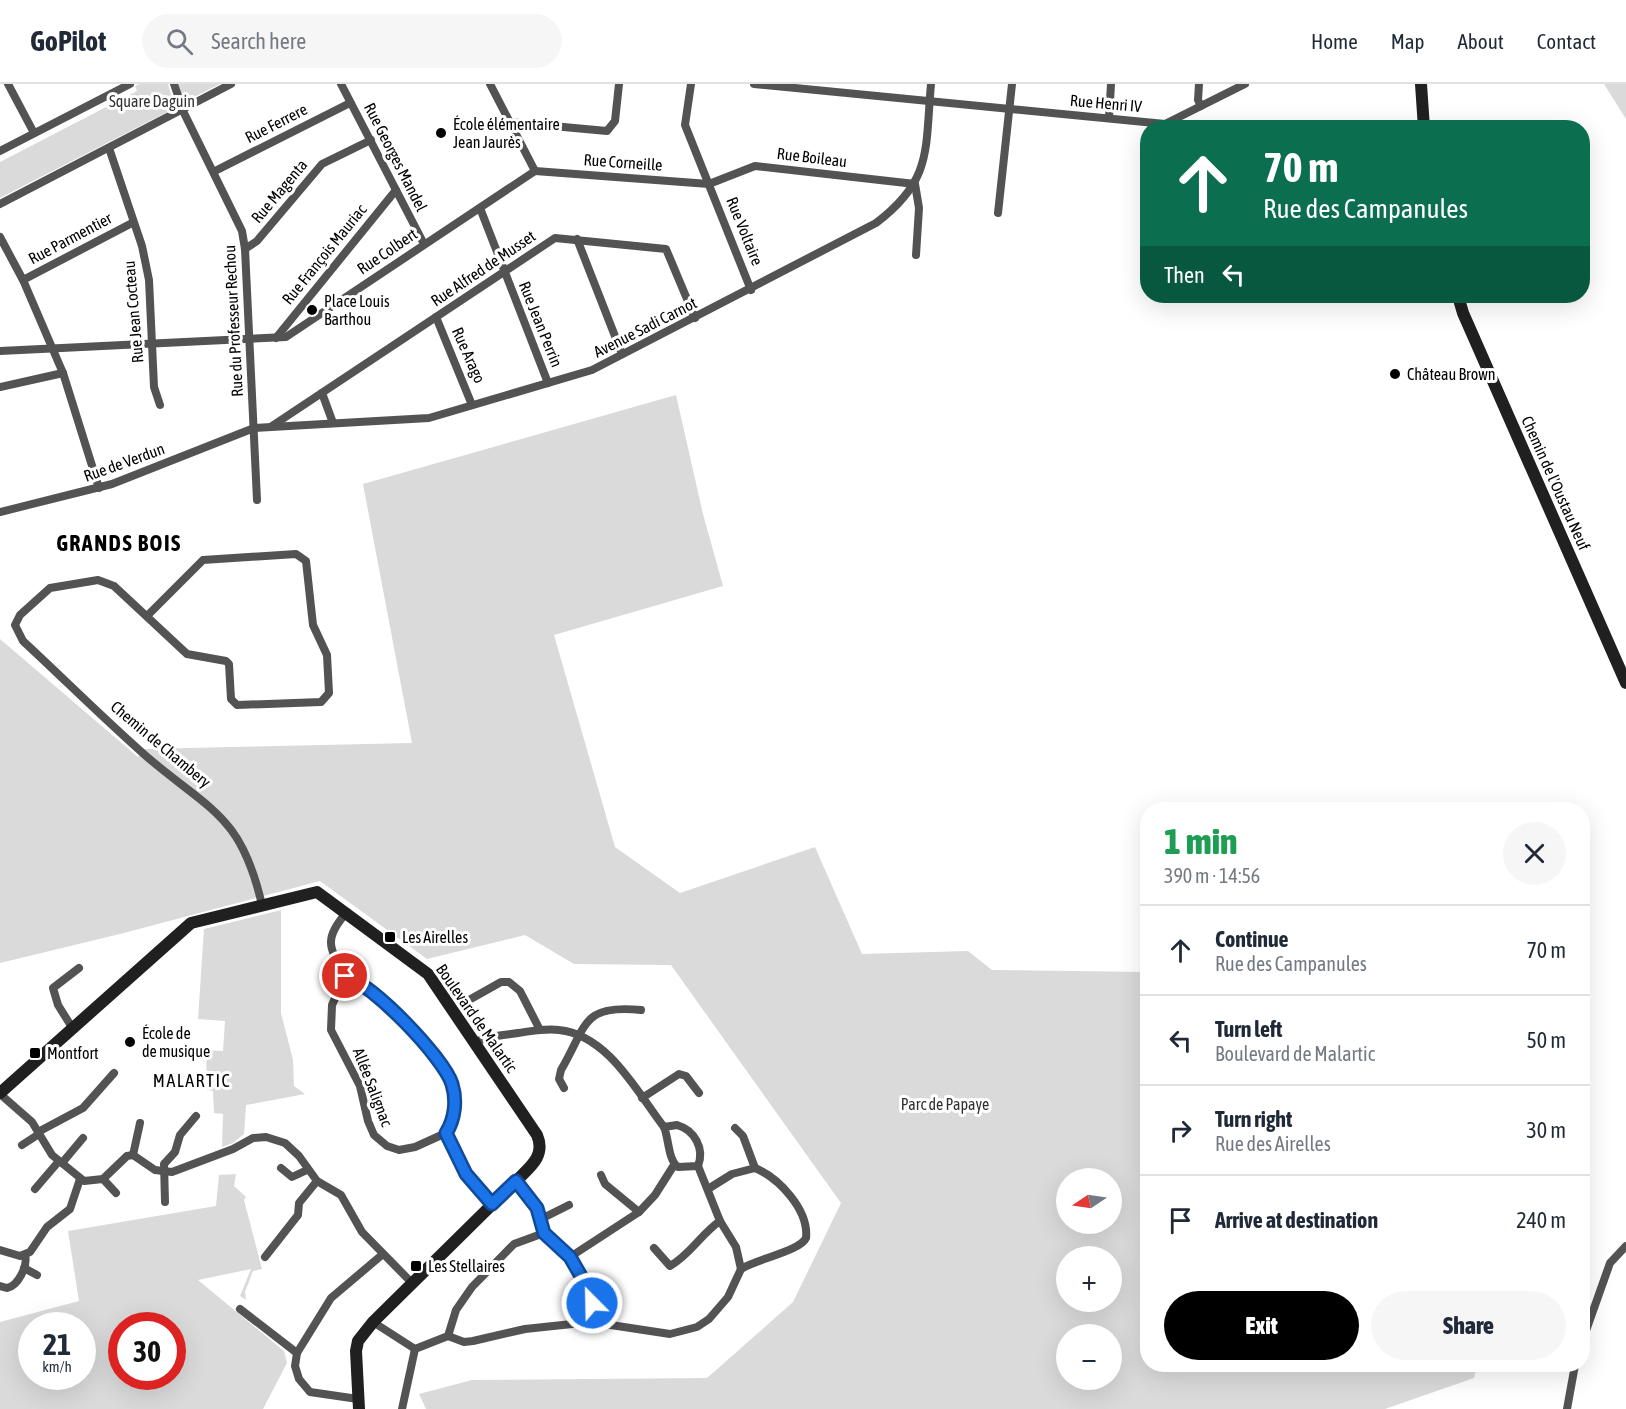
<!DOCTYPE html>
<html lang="en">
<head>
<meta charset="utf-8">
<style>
  :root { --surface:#fff; --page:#f6f6f7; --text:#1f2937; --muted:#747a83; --line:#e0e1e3; --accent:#000 }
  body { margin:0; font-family:"Asap Condensed",sans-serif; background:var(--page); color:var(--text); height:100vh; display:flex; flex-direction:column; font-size:22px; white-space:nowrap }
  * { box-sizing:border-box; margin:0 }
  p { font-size:20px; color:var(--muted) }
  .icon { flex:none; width:33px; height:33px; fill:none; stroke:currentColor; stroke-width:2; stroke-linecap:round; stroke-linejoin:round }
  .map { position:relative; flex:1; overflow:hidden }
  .drawer { position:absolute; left:1140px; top:718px; width:450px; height:570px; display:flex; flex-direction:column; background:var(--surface); border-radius:24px; box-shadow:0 6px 24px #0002 }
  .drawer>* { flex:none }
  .banner { position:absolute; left:1140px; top:36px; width:450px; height:183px; border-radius:24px; box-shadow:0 6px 24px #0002; background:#0b6e4f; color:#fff; overflow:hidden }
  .needle { width:39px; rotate:257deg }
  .buttons { position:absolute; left:1056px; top:1084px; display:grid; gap:12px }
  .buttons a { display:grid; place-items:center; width:66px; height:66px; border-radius:50%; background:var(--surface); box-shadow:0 6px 24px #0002; font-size:30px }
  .speed { position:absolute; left:18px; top:1228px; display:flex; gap:12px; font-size:30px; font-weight:700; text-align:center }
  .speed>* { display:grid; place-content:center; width:78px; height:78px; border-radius:50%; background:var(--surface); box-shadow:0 6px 24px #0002; line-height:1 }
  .speed small { font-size:15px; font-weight:400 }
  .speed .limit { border:9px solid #d22; background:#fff; color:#111 }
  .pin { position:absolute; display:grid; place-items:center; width:51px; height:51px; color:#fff; margin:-26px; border:3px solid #fff; border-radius:50%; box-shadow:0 2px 6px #0007 }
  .me { position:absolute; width:66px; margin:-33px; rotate:337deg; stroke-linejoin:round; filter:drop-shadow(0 0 4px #0008) }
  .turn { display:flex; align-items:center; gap:21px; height:126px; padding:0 24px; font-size:27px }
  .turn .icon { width:78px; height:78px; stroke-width:2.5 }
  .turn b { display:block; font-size:42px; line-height:51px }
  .then { display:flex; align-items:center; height:57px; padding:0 24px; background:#0003; gap:12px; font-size:22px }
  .round { display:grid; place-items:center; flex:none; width:63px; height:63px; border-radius:32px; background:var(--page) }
  .summary { display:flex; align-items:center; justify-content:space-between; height:102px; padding:0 24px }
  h1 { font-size:36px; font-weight:800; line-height:45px; color:#1e9e55 }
  .cta { display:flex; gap:12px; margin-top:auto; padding:12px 24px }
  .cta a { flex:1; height:69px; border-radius:36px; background:var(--accent); color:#fff; font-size:24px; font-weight:800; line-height:69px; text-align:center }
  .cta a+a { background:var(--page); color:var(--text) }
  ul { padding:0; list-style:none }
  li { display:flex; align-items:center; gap:18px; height:90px; padding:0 24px; border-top:2px solid var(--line) }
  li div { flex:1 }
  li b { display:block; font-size:22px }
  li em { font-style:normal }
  header { display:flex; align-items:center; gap:36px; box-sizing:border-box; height:84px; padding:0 30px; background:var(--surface); border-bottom:2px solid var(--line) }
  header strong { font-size:28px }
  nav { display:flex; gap:33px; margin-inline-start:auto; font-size:21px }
  .search { width:420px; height:54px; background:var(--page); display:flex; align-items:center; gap:15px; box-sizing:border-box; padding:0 21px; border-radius:33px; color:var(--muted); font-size:22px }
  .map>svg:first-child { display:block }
</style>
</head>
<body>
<header>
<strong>GoPilot</strong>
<div class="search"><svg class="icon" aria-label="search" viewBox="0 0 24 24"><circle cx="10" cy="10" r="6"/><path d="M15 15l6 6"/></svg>Search here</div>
<nav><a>Home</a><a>Map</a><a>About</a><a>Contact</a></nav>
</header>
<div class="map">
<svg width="1626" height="1325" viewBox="0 0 1626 1325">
  <rect width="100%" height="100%" fill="#fff"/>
  <!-- green -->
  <g fill="#dadada" fill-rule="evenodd">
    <polygon points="139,0 168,0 174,20 173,25 0,114 0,78 137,7 135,2"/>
    <polygon points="178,0 220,0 188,16 183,15"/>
    <polygon points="1604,0 1626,0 1626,35"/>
    <path d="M676 311 703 430 723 502 554 551 615 763 680 809 815 763 862 870 968 867 992 886 1147 888 1148 1281H1477L1474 1294 1385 1325H426L419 1310 472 1296 707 1294 793 1218 841 1119 671 881 574 880 525 851 427 875 320 797 120 850 0 879V555L138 673 142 665 412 659 363 400ZM1066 1095H1112V1140H1066ZM1066 1173H1112V1218H1066ZM1066 1251H1112V1296H1066Z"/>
    <polygon points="281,826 281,929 293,976 294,1002 305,1010 246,1021 244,1050 233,1059 222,1063 223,1030 214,1029 213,1007 207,1006 206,966 223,967 225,937 198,935 204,845"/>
    <path d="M236 1090 234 1102 246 1113 244 1116 262 1185 253 1187 245 1208 246 1216 240 1212 251 1185 198 1196 284 1267 287 1279 263 1325H0V1238L79 1217 68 1147 216 1122 219 1091ZM32 1242H82V1293H32ZM122 1242H172V1293H122Z"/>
  </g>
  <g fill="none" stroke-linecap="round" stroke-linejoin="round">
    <!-- street -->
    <g stroke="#535353" stroke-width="8">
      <polyline points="8,0 34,49"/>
      <polyline points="174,0 184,29 242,147 245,165 257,416"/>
      <polyline points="341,0 424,160"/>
      <polyline points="490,0 535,87"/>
      <polyline points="691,0 685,41 751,206"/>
      <polyline points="754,0 1165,40 1245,0"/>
      <polyline points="1199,0 1198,16 1201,22"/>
      <polyline points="1109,34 1111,0"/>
      <polyline points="509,38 607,47 615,37 619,0"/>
      <polyline points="109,64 142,162 149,196 154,303 160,321"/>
      <polyline points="0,67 130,0"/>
      <polyline points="215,87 350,19"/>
      <polyline points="535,87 709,100 755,82 915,100 919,124 916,171"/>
      <polyline points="0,120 231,0"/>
      <polyline points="480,124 548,299"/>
      <polyline points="998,129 1012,0"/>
      <polyline points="0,153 23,196 63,289 99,404"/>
      <polyline points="577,155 622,270"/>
      <polyline points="245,165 257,157 322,80 371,56"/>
      <polyline points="23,196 132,139"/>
      <polyline points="436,233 472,321"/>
      <polyline points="276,254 396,106"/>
      <polyline points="0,267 286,253 535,87"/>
      <polyline points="0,303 63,289"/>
      <polyline points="322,309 333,339"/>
      <polyline points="272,342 555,154 666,165 695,234"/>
      <path d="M0 428 112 400 254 344 429 334 592 286 876 139C933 96 925 65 931 0"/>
      <path d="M147 532 203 476 296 470 306 477 313 541 327 571 329 609 321 618 237 621 231 615 229 580 226 577 187 570 114 502 98 496 50 504 20 531 15 541 23 557C64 595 104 635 146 672 210 727 241 730 262 821"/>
      <path d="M347 828C323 855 329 863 345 892 379 900 400 934 421 959 431 970 445 981 451 995 458 1012 456 1034 446 1049"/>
      <polyline points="345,892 332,921 331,946 360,1002 368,1037 374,1051 387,1062 399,1066 415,1063 446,1049"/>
      <polyline points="469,916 501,898 509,898 520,907 540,946"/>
      <polyline points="73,945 58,921 53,904 79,884"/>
      <path d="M474 959C485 952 505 951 518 949 532 947 546 944 559 946 608 951 637 1008 664 1043"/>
      <path d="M564 1004 559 995 561 986C587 942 581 920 641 926"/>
      <polyline points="0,1010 32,1038 52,1071 84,1097 103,1095 127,1072 133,1071 155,1086 172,1088 233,1065 253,1054 266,1053 285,1059 299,1072 317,1097 341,1111 362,1148 413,1200"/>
      <polyline points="642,1014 679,990 686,992 699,1009"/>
      <path d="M677 1041C694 1046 705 1064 698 1082L678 1083C668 1076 669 1055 664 1043Z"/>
      <polyline points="735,1044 743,1052 755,1084"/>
      <polyline points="38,1048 83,1024 114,989"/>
      <polyline points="446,1049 466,1090 492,1120"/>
      <polyline points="22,1061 39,1050"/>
      <polyline points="133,1071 140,1039"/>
      <polyline points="62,1079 83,1054"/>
      <polyline points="281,1084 292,1093 307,1086"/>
      <polyline points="601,1091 605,1100 639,1128"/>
      <polyline points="103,1095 116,1109"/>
      <polyline points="35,1105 59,1077"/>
      <path d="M708 1105 732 1090 755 1084C779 1094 809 1126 806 1154 800 1167 757 1175 741 1185"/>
      <polyline points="165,1118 164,1080 175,1068 180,1051 196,1032"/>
      <polyline points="541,1135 569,1121"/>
      <path d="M544 1149C572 1175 594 1197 591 1238"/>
      <path d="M654 1164 670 1182C690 1171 701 1150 720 1137"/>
      <polyline points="0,1166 20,1172 30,1168 47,1143 70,1125 80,1095"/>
      <polyline points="265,1173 298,1131 299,1119 317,1097"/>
      <polyline points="570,1173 639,1128 655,1111 674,1081"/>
      <polyline points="24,1184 37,1191"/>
      <path d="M0 1202 7 1204C18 1202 28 1182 25 1171"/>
      <polyline points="240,1225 297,1269"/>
      <polyline points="373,1238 415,1265"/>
      <polyline points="448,1252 464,1258 473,1257 525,1245 591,1238 670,1250 697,1243 709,1235 728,1213 741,1185 736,1163 720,1137 698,1082"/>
      <polyline points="1582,1258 1610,1179 1626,1162"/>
      <polyline points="358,1315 310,1308 299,1295 295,1282 297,1269 331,1214 383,1170"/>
      <polyline points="402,1325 415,1265 448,1252 456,1226 472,1203 514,1160 544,1149 537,1124 516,1097"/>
      <polyline points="1567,1325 1575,1281"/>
    </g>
    <!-- secondary -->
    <g stroke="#202020" stroke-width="12">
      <polyline points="1421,0 1424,44"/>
      <polyline points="1458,212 1463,229 1626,599"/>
      <path d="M0 1009 191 839 317 808 428 890 537 1051C546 1072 530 1083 516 1097L373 1238 358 1257 356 1267 359 1325"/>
    </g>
  </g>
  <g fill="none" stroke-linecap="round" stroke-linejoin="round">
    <!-- route casing -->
    <g stroke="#114b97" stroke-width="15">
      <path id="route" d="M345 892C372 899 444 974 452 1000 457 1016 455 1035 446 1049L466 1090 492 1120 516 1097 537 1124 544 1149 570 1173 589 1206 592 1219"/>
    </g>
    <!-- route -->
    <use href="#route" stroke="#1a73e8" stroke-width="10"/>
  </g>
  <!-- markers -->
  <g fill="#000" stroke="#fff" stroke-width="2">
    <circle cx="441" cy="49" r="6"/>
    <circle cx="312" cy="226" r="6"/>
    <circle cx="1395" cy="290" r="6"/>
    <rect x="384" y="847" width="12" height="12" rx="3"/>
    <circle cx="130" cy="958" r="6"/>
    <rect x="29" y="963" width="12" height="12" rx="3"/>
    <rect x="410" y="1176" width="12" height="12" rx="3"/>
  </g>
  <g text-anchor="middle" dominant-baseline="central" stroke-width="6" stroke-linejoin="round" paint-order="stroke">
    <!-- park labels -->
    <g font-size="16" fill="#313131" stroke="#fff">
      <text x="152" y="17">Square Daguin</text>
      <text x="945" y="1020">Parc de Papaye</text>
    </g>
    <!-- street labels -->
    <g font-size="16" fill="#000" stroke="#fff">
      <text transform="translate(1106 19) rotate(5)">Rue Henri IV</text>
      <text transform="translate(276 39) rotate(-27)">Rue Ferrere</text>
      <text transform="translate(396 73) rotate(63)">Rue Georges Mandel</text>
      <text transform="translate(812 73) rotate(7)">Rue Boileau</text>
      <text transform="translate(623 78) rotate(4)">Rue Corneille</text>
      <text transform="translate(279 107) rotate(-50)">Rue Magenta</text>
      <text transform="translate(745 147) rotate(68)">Rue Voltaire</text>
      <text transform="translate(70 154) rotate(-28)">Rue Parmentier</text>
      <text transform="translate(387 167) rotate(-34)">Rue Colbert</text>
      <text transform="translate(324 170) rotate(-51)">Rue François Mauriac</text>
      <text transform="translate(483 184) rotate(-34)">Rue Alfred de Musset</text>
      <text transform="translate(133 228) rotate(-95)">Rue Jean Cocteau</text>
      <text transform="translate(233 237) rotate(-93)">Rue du Professeur Rechou</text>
      <text transform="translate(541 240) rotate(68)">Rue Jean Perrin</text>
      <text transform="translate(645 243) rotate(-27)">Avenue Sadi Carnot</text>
      <text transform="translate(469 271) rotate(66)">Rue Arago</text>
      <text transform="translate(124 378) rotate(-20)">Rue de Verdun</text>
      <text transform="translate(1556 399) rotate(66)">Chemin de l'Oustau Neuf</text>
      <text transform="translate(161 660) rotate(40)">Chemin de Chambery</text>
      <text transform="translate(477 934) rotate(55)">Boulevard de Malartic</text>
      <text transform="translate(373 1003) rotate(69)">Allée Salignac</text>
    </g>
    <!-- poi labels -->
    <g font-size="16" fill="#000" stroke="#fff" text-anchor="start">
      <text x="453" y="40">École élémentaire<tspan x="453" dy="18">Jean Jaurès</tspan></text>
      <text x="324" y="217">Place Louis<tspan x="324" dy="18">Barthou</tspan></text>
      <text x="1407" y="290">Château Brown</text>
      <text x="402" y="853">Les Airelles</text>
      <text x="142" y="949">École de<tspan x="142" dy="18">de musique</tspan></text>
      <text x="47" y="969">Montfort</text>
      <text x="428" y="1182">Les Stellaires</text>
    </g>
    <!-- neighbourhood labels -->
    <g font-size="18" letter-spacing="1.5" fill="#000" stroke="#fff">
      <text x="192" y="996">MALARTIC</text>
    </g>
    <!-- district labels -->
    <g font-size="22" font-weight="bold" letter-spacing="1.5" fill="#000" stroke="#fff">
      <text x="119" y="459">GRANDS BOIS</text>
    </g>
  </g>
</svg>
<div class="buttons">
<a><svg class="needle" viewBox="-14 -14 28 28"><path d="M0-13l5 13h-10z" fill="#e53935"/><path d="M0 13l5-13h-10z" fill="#747a83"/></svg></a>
<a>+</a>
<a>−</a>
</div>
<div class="speed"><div>21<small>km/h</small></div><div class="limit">30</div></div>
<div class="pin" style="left:345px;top:892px;background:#d93025"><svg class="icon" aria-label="arrive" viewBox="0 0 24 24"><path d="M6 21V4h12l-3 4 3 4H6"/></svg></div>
<svg class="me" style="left:592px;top:1219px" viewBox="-20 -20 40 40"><circle r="17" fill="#1a73e8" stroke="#fff" stroke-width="3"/><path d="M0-11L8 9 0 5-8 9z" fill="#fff"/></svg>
<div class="banner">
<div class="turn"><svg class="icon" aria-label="ahead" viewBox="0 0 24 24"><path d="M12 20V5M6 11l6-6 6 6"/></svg><div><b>70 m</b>Rue des Campanules</div></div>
<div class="then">Then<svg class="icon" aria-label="left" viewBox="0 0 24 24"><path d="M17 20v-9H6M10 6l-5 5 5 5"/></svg></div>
</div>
<section class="drawer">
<div class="summary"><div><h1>1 min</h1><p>390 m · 14:56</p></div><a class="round"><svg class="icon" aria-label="close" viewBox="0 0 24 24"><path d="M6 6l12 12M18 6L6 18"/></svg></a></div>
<ul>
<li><svg class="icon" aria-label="ahead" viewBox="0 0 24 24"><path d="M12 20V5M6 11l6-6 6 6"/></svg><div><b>Continue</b><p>Rue des Campanules</p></div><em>70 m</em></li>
<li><svg class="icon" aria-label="left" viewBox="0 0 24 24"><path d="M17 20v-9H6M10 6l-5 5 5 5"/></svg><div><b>Turn left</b><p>Boulevard de Malartic</p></div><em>50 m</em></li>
<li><svg class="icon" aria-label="right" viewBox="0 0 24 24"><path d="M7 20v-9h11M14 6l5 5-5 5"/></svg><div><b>Turn right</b><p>Rue des Airelles</p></div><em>30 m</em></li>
<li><svg class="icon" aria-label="arrive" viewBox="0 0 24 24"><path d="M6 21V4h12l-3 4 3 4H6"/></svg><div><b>Arrive at destination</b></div><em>240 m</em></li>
</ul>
<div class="cta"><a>Exit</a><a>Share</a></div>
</section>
</div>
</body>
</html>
